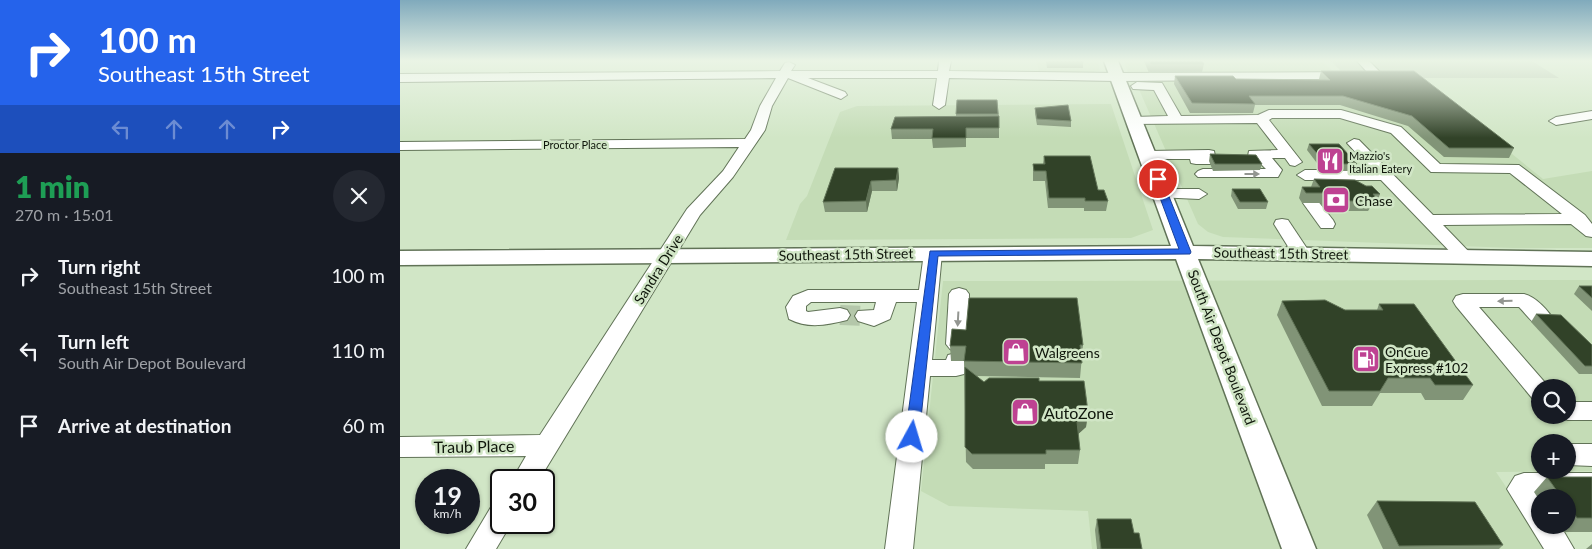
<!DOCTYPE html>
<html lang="en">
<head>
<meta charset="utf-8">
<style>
  :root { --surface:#171b24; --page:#242831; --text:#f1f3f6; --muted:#9ea1a6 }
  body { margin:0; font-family:Lato,sans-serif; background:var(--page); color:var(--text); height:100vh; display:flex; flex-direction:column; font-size:19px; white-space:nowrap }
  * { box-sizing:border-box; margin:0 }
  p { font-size:16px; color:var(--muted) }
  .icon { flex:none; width:28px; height:28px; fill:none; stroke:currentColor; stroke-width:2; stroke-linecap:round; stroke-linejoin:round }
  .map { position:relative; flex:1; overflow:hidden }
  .details { display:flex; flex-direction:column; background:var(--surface); width:400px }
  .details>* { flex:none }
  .top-card { background:#2563eb; color:#fff; overflow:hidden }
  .buttons { position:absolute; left:1131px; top:379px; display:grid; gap:10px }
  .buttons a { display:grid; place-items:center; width:45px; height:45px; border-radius:50%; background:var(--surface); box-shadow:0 1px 4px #0004; font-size:25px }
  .speed { position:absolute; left:15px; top:469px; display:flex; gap:10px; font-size:25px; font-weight:700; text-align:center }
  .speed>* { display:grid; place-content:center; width:65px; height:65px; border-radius:50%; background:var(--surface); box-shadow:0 1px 4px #0004; line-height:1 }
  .speed small { font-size:12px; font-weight:400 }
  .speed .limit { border:2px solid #111; border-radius:8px; background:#fff; color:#111 }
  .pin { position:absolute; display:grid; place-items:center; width:42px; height:42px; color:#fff; margin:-21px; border:2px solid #fff; border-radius:50%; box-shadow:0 1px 5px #0007 }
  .me { position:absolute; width:55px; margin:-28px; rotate:6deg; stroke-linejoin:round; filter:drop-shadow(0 0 4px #0008) }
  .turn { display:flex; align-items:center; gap:18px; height:105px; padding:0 15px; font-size:22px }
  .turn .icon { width:65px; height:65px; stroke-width:2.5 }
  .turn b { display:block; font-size:35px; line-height:42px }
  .lanes { display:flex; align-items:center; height:48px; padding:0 15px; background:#0003; justify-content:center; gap:25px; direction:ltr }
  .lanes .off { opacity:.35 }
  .round { display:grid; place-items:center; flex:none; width:52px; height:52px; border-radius:26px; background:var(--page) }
  .overview { display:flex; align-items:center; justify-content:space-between; height:85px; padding:0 15px }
  h1 { font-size:30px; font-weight:800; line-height:38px; color:#1e9e55 }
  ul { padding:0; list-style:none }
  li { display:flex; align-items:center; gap:15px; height:75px; padding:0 15px }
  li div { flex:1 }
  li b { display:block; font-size:19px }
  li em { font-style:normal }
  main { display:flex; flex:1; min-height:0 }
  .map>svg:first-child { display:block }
</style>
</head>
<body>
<main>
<section class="details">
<div class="top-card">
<div class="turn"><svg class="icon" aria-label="right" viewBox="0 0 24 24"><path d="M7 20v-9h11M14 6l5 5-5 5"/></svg><div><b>100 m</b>Southeast 15th Street</div></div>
<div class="lanes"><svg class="icon off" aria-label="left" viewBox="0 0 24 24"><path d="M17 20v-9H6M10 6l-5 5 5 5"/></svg><svg class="icon off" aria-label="ahead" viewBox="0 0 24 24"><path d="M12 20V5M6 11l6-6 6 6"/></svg><svg class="icon off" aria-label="ahead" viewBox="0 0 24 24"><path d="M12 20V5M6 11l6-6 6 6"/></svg><svg class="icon" aria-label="right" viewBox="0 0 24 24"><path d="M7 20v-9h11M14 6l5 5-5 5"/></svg></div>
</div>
<div class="overview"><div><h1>1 min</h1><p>270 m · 15:01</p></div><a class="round"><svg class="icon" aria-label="close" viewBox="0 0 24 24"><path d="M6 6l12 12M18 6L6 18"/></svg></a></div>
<ul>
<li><svg class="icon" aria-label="right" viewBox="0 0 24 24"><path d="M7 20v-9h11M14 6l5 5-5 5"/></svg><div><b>Turn right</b><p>Southeast 15th Street</p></div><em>100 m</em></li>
<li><svg class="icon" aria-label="left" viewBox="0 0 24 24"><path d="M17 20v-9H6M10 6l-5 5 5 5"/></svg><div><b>Turn left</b><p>South Air Depot Boulevard</p></div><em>110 m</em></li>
<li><svg class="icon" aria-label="arrive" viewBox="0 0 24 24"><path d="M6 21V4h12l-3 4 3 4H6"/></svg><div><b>Arrive at destination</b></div><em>60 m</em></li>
</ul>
</section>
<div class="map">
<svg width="1192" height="549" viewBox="0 0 1192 549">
  <rect width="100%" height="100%" fill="#d1e6c6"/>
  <!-- built -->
  <g fill="#c4dcb6" fill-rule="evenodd">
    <polygon points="637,61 698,61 700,71 687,73 639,72"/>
    <polygon points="724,61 922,61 935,73 728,73"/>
    <polygon points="734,78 1018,78 1143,179 1192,171 1192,248 1113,248 823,237 808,232 798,224"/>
    <polygon points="711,104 753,230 731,238 386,240 400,204 407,196 440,112 457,106"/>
    <path d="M1192 280V471L1096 472 1148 549H692L688 511 549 506 521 491 543 281ZM1140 388H1168V415H1140ZM1140 442H1168V470H1140Z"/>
  </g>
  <!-- green -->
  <polygon fill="#b6c6ad" points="931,61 1132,61 1159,78 1018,78 943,73"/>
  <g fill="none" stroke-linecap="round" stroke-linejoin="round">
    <!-- minor-tunnel -->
    <polyline stroke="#b4c7aa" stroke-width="20" stroke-dasharray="20 10" stroke-linecap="butt" points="440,315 465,316"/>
    <!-- minor casing -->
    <g stroke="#617357" stroke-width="2">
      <g id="minor">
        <polygon points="539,61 551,61 549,71 717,73 967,72 957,61 969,61 980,72 977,77 973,79 717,81 549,78 545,105 539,109 533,105 537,78 408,78 445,92 447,95 441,99 388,78 372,106 365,130 333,177 300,215 139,480 112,480 126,456 0,457 0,437 140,435 287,209 323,171 339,147 0,150 0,142 345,139 351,130 360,106 376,78 0,82 0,74 380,71 385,63 389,62 395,65 391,71 538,71"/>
        <polygon points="737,82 762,83 781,116 858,115 869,110 941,110 1001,127 1040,164 1119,165 1185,215 1192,224 1192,237 1186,236 1171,224 1043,225 1074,257 1071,261 1059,261 981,180 905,180 897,175 905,170 972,170 947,143 954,139 959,140 1033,215 1162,214 1110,173 1031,172 991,133 940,118 872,118 869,120 902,162 895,166 890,165 885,158 872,158 882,170 878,177 798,177 795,174 798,171 803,169 866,169 861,164 796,164 791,163 790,159 748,159 741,155 748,151 809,150 814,151 815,156 848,156 849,151 878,150 857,123 729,124 727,121 729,118 734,117 768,116 754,90 733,89 731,86"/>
        <polygon points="1192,111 1192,119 1156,125 1149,121 1156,117"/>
        <polygon points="763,189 799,189 807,194 799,199 757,197 755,194"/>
        <polygon points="911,198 917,200 933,220 935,224 933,228 921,228 903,203"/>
        <polygon points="882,219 888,220 910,253 907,257 895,257 892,253 874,224 876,220"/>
        <path d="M533 248 539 249 542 253 532 360H546L548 355 556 353 564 355 567 368 564 374 556 376H530L513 549H485L517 302H496L490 319 474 326 458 321 455 316 458 311 474 310 476 302H411L406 306V311L408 312 440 308 447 310 450 315 447 320C427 325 408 329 389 319L386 307 393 296 408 290H519L524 253 527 249Z"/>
        <polygon points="559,288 566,290 569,294 568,344 564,349 557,352 550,349 546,344 549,294 552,290"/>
        <path d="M1063 294H1124C1136 297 1149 311 1155 322L1152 327C1136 331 1129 317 1119 307H1079L1148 386 1149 388H1140V401L1132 398 1056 306 1053 301 1056 296Z"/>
        <polygon points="1168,402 1192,402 1192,420 1168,420 1160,418 1158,415 1168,415"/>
        <polygon points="1168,444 1192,444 1192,466 1168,465"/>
        <polygon points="1124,473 1192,473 1192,495 1139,495 1140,525 1160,525 1174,549 1144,549 1107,489 1115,476"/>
        <polygon points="101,504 101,522 112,522 96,549 66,549 91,507"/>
      </g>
    </g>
    <!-- major casing -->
    <g stroke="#617357" stroke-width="3">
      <polygon id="major" points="704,61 718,61 793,246 1192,252 1192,266 798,259 916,549 882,549 776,259 0,265 0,251 771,246"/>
    </g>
    <!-- minor -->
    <use href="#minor" fill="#fff" fill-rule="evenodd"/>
    <!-- major -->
    <use href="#major" fill="#fff" fill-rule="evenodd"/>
  </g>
  <!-- wall -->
  <g fill="#819477">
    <polygon points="646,61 683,61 683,68 647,68"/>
    <polygon points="744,61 802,61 804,64 802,72 749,73"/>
    <polygon points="921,71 1114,148 1109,158 1044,157 1008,126 940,105 855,105 853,113 790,113 774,84 775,76 836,79 919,79"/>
    <polygon points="557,100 597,100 599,116 599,138 566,138 566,147 533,148 532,139 492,139 491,129 556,116"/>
    <polygon points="635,108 671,121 671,127 637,125 635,114"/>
    <polygon points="909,144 957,164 954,171 923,171 907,150"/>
    <polygon points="810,154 862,164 860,170 813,171 809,161"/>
    <polygon points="644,156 698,190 708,201 706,211 684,211 684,208 648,208 645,181 633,181 633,164 643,164"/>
    <polygon points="498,168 499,178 497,191 472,191 467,212 425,212 423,202"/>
    <polygon points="914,179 980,194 976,205 974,205 972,208 970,208 968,211 926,211 920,203 902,203 899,198 902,187 911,187"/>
    <polygon points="832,189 868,202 866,209 838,209 831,196"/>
    <polygon points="1179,286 1192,286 1192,311 1174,294"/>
    <polygon points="882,301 945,310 977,310 979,304 1073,385 1063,400 1025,400 1021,393 980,393 972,406 922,406 877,315"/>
    <polygon points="1136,314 1192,345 1192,374 1179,374 1131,322"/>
    <polygon points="683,345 680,378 577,376 584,382 639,381 688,412 686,427 678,434 680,450 678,464 645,464 645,469 573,469 566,462 564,361 551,361 550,346"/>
    <polygon points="1147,477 1192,477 1192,532 1162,532 1157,525 1168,525 1168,498 1140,498 1140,501 1134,492"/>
    <polygon points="977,501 1103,545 1099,549 983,549 967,515"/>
    <polygon points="697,519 734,533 742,549 697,549 695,530"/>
    <polygon points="1192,544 1192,549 1186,549"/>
  </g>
  <!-- shaded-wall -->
  <g fill="#617357">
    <polygon points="498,168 499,178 497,191 496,180"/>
    <polygon points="471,181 472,191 467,212 466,201"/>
    <polygon points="688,412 686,427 675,437 677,422"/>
  </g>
  <!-- building -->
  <g fill="#314228" stroke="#617357">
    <rect x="647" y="61" width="36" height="1"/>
    <polygon points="749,61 802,61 804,64 751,64"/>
    <polygon points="921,71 1014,71 1114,148 1049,148 1012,116 943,96 849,96 855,104 792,103 775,76 833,76 836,79 930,80"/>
    <polygon points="557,100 597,100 598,114 556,114"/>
    <polygon points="668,105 671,121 637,119 635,108"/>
    <polygon points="599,116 599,128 566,128 566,138 532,138 533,129 491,129 495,117"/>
    <polygon points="909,144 939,144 957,164 926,164"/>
    <polygon points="810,154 856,155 862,164 815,164"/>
    <polygon points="644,156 690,156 698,190 704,190 708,201 685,201 685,198 649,198 646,171 634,171 633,164 645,164"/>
    <polygon points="435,168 498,168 496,180 471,181 466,201 423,202"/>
    <polygon points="914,179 955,180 966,186 972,186 980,194 973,194 976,198 970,198 973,201 930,201 924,193 906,193 902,187 920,187"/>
    <polygon points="832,189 860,189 868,202 840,202"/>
    <polygon points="1179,286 1192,286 1192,298"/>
    <polygon points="569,298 677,298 683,345 680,345 682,363 564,361 566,346 550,346 552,329 566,330"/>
    <polygon points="925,300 945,310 983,310 979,304 1014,304 1073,385 1035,385 1030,378 988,378 980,391 929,391 882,301"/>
    <polygon points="1136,314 1161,315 1192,345 1192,366 1185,366"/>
    <polygon points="565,367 584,382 589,378 639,378 639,381 684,381 688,412 677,422 680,450 646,450 646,454 572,454 565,447"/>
    <polygon points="1147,477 1192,477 1192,518 1177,518 1168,505 1168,498 1162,498"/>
    <polygon points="977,501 1075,502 1103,545 999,546"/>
    <polygon points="697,519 731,519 734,533 739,533 742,549 701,549"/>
  </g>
  <!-- one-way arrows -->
  <defs><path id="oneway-solid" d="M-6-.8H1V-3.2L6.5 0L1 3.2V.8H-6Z" transform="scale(1.25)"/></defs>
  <g fill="#939691">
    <use href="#oneway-solid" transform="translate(852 174)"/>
    <use href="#oneway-solid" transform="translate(1105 301) rotate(179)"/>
    <use href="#oneway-solid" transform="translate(558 319) rotate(93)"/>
  </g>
  <!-- sky -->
  <linearGradient id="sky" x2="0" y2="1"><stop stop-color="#80aabc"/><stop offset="0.44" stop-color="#eaf4e5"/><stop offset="1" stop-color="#eaf4e5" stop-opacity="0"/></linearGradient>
  <rect width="1192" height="138" fill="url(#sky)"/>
  <!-- route -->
  <polygon fill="#2563eb" stroke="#184099" points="758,176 762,179 791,252 790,254 538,256 519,437 517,441 512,443 507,441 505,437 530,251 779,249 753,179"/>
  <!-- icons -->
  <defs>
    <g id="restaurant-square" transform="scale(1.4375)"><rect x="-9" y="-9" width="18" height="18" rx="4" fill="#be4292" stroke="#d1e6c6"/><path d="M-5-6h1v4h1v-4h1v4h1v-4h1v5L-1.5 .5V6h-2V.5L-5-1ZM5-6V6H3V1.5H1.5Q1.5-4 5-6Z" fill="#fff"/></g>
    <g id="bank-square" transform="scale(1.4375)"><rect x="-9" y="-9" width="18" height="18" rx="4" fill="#be4292" stroke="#d1e6c6"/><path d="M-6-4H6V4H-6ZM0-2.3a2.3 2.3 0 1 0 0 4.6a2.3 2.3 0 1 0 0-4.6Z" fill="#fff"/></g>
    <g id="shop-square" transform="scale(1.4375)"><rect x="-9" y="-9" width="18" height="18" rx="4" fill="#be4292" stroke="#d1e6c6"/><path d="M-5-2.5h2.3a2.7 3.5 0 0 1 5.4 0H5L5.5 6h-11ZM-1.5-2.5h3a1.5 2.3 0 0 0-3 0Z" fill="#fff"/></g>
    <g id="fuel-square" transform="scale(1.4375)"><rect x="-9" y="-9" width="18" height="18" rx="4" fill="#be4292" stroke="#d1e6c6"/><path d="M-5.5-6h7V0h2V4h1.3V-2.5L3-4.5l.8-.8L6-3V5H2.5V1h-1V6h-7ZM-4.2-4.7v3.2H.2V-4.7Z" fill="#fff"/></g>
  </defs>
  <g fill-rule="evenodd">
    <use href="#restaurant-square" x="930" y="161"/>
    <use href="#bank-square" x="936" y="200"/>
    <use href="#shop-square" x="616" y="352"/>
    <use href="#fuel-square" x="966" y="359"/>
    <use href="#shop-square" x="625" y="412"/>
  </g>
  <g text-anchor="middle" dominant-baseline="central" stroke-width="5" stroke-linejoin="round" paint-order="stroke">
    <!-- far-street labels -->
    <g font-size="11" fill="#0f160b" stroke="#d1e6c6">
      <text x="175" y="144">Proctor Place</text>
    </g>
    <!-- far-poi labels -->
    <g font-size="11" fill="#0f160b" stroke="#d1e6c6" text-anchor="start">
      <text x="949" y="155">Mazzio's<tspan x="949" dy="13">Italian Eatery</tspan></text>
    </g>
    <!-- poi labels -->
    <g font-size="14" fill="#0f160b" stroke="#d1e6c6" text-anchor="start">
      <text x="955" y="200">Chase</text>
      <text x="985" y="351">OnCue<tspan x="985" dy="16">Express #102</tspan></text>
      <text x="635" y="352">Walgreens</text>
    </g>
    <!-- street labels -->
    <g font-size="14" fill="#0f160b" stroke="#d1e6c6">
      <text transform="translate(881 253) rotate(1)">Southeast 15th Street</text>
      <text transform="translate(446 254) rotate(-1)">Southeast 15th Street</text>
      <text transform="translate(258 269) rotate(-58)">Sandra Drive</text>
      <text transform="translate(822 347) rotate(69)">South Air Depot Boulevard</text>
    </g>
    <!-- near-poi labels -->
    <g font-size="16" fill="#0f160b" stroke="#d1e6c6" text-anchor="start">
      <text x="644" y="412">AutoZone</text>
    </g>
    <!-- near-street labels -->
    <g font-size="16" fill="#0f160b" stroke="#d1e6c6">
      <text transform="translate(74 446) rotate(-1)">Traub Place</text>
    </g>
  </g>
</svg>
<div class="buttons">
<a><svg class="icon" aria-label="search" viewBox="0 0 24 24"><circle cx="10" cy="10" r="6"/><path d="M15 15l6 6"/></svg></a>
<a>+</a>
<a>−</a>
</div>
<div class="speed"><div>19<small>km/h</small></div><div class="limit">30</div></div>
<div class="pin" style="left:758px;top:179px;background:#d93025"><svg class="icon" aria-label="arrive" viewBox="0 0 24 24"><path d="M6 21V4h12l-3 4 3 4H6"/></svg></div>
<svg class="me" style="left:512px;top:437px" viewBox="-20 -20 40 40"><circle r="19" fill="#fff"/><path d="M0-13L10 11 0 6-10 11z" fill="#2563eb"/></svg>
</div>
</main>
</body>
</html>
